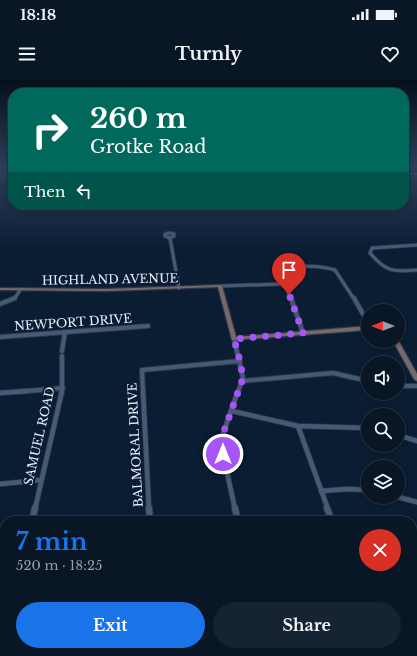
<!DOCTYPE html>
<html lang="en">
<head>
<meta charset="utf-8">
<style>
  :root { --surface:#081626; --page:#162332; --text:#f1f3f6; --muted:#989fa7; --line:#293543; --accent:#1a73e8 }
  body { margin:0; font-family:"Libre Baskerville",serif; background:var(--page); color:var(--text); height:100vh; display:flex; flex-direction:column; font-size:15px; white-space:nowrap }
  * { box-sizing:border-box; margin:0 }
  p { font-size:13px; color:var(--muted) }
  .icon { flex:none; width:22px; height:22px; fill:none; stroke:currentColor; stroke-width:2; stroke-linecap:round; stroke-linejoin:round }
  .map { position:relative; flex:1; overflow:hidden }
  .sheet { position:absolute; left:0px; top:436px; width:417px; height:140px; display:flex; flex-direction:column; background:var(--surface); border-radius:16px 16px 0 0; box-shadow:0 2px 6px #0003,0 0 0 1px var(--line) }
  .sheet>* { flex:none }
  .top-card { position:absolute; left:8px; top:8px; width:401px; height:122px; border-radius:16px; box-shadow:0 2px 6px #0003,0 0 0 1px var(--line); background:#00695c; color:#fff; overflow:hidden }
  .needle { width:26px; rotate:270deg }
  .fabs { position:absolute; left:361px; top:224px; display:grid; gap:8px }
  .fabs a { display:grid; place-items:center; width:44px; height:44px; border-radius:50%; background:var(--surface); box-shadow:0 2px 6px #0003,0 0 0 1px var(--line); font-size:20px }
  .pin { position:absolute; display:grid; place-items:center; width:34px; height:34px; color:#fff; margin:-41px -17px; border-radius:50% 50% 50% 0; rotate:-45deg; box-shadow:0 0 4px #0007 }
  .pin .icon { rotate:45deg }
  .me { position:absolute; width:44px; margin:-22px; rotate:0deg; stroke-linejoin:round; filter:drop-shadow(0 0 3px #0008) }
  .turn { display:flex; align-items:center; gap:14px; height:84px; padding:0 16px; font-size:18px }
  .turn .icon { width:52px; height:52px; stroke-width:2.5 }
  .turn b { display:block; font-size:28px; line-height:34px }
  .then { display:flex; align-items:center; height:38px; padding:0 16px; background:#0003; gap:8px; font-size:15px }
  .round { display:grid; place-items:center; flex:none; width:42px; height:42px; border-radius:21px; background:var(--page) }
  .head { display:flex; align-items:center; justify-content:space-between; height:68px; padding:0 16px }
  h1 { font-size:24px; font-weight:800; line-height:30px; color:var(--accent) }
  .cta { display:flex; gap:8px; margin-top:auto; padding:8px 16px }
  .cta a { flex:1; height:46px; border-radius:24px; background:var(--accent); color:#fff; font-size:16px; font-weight:800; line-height:46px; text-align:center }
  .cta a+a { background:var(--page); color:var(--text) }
  .status { display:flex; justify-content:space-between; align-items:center; height:28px; padding:0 20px; background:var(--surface); direction:ltr }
  .status svg { height:11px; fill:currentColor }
  header { display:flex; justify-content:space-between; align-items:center; height:52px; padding:0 16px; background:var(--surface); font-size:18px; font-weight:800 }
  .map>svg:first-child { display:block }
</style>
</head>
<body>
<div class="status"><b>18:18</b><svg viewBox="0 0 49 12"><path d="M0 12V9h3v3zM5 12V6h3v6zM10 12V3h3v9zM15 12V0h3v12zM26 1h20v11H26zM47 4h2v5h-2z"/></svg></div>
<header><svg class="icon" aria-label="menu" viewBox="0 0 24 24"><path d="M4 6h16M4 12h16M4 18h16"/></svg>Turnly<svg class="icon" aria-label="heart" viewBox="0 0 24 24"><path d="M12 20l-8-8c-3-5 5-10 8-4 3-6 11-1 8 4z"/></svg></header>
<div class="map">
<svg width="417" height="576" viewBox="0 0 417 576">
  <rect width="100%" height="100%" fill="#0a1d33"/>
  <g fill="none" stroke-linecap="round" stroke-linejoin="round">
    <!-- street-far3 casing -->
    <g stroke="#2e3647" stroke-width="4.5">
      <g id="street-far3">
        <polygon points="170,153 174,154 174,156 170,158 165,156 165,154"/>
        <polyline points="170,158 179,208"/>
        <path d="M417 165 372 168 370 173C386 192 393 192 417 190"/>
        <polyline points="220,206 283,204"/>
        <polyline points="14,219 21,209"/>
        <path d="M291 219 280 193C295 184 318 185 335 190L354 219"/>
      </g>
    </g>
    <!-- street-far2 casing -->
    <g stroke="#2e3647" stroke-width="6">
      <g id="street-far2">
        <polyline points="291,218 303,253"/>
        <polyline points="354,218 368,243"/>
        <polyline points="0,224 15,218"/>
        <polyline points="0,257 148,246"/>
        <polyline points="234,259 243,298 238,312"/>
        <polyline points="62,271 65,252"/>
        <polyline points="62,276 62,312"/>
        <polyline points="242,301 333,293 368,301"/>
        <polyline points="398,306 417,306"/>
        <polyline points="16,312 63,308"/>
        <polyline points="143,312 142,290 240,281"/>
      </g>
    </g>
    <!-- street-far1 casing -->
    <g stroke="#2e3647" stroke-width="6">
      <g id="street-far1">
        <polyline points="143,311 149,429"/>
        <polyline points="0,313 28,311"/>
        <polyline points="232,331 298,346 368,348"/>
        <polyline points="298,346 328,429"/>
        <polyline points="398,355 417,361"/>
        <polyline points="0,404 41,400"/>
        <polyline points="321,411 348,409 368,410"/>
        <polyline points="398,417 417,422"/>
        <polyline points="35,429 62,311"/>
        <polyline points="235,429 223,374 223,354 238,311"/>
      </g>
    </g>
    <!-- street casing -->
    <g stroke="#2e3647" stroke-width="8">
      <g id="street">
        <polyline points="149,428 150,441"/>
        <polyline points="235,428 238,441"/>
        <polyline points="327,428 332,441"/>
        <polyline points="32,441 35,428"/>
        <polyline points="0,533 5,523"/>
        <polyline points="412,569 417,568"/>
        <polyline points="268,571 269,576"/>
        <polyline points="379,573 399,571"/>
        <polyline points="142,576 144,571"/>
      </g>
    </g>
    <!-- secondary casing -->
    <g stroke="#2e3647" stroke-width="2.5">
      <g id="secondary">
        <polygon points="220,205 222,206 236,257 368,246 368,250 232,260 218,207 106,211 0,210 0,208 106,209"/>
        <polygon points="398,260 417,294 417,301 414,299 393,261 398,261"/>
      </g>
    </g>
    <!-- street-far3 -->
    <use href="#street-far3" stroke="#455b75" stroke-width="3"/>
    <!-- street-far2 -->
    <use href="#street-far2" stroke="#455b75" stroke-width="4"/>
    <!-- street-far1 -->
    <use href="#street-far1" stroke="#455b75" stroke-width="4.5"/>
    <!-- street -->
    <use href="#street" stroke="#455b75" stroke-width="6"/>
    <!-- secondary -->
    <use href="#secondary" fill="#76696c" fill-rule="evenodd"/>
    <!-- rail casing -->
    <g stroke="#aebac9" stroke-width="2">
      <polyline id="rail" points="404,93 417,94"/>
    </g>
    <!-- rail -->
    <use href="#rail" stroke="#0a1d33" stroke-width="1" stroke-dasharray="2" stroke-linecap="butt"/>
  </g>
  <!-- sky -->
  <linearGradient id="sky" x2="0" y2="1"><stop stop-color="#06101c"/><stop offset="0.52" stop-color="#2d405b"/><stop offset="1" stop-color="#2d405b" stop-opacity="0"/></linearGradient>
  <rect width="417" height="169" fill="url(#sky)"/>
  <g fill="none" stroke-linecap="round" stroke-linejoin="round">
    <!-- route -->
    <polyline stroke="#a855f7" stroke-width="7" stroke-dasharray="0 12.6" points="223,374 223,354 243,298 240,281 234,259 303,253 289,214"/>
  </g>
  <g text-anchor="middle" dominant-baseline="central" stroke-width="4" stroke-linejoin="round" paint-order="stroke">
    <!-- street labels -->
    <g font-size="12" fill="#e6f0fc" stroke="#0a1d33">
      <text transform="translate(110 199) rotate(-1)">HIGHLAND AVENUE</text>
      <text transform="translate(73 242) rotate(-4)">NEWPORT DRIVE</text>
      <text transform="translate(39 356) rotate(-77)">SAMUEL ROAD</text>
      <text transform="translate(135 365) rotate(-93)">BALMORAL DRIVE</text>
    </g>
  </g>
</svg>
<div class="fabs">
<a><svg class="needle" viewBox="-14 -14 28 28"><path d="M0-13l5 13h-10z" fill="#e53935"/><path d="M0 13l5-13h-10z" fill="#989fa7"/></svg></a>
<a><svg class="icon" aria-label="sound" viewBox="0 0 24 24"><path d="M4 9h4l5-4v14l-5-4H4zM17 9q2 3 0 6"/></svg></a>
<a><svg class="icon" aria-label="search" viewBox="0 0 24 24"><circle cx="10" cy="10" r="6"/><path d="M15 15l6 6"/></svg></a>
<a><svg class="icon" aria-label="layers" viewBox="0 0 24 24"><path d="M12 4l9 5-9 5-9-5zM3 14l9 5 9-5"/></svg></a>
</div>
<div class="pin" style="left:289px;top:214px;background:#d93025"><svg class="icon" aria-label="arrive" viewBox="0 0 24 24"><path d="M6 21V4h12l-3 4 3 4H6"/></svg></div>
<svg class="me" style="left:223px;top:374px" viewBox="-20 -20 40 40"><circle r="17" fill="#a855f7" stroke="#fff" stroke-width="3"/><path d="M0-11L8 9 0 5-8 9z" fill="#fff"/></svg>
<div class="top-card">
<div class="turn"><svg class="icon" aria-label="right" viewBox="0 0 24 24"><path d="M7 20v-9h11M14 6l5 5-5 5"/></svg><div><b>260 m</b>Grotke Road</div></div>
<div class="then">Then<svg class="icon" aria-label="left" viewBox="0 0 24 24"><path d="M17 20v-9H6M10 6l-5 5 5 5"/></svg></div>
</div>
<section class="sheet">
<div class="head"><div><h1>7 min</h1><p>520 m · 18:25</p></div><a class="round" style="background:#d93025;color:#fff"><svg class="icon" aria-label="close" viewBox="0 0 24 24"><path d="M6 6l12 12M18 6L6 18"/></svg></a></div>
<div class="cta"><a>Exit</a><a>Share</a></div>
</section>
</div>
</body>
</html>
